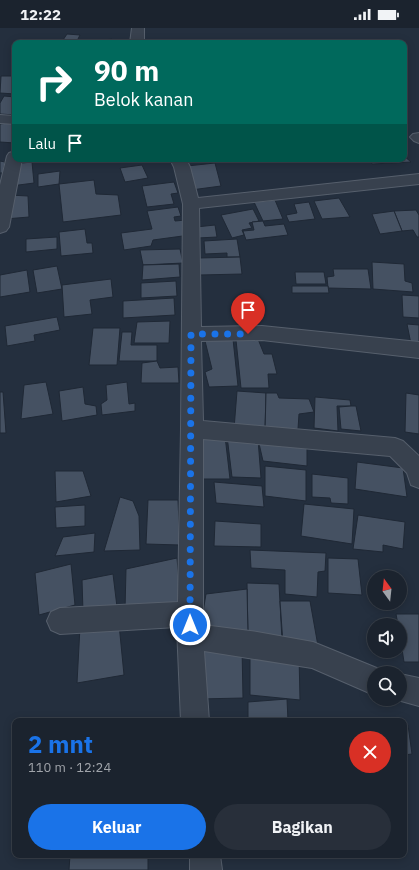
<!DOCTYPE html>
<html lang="id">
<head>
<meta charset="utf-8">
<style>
  :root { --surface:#1b232e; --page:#282f3a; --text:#f1f3f6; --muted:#a0a4aa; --line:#39404a; --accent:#1a73e8 }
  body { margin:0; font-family:"IBM Plex Sans",sans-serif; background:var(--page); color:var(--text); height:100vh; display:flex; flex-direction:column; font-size:15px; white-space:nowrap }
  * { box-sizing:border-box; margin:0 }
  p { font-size:13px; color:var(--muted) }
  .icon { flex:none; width:22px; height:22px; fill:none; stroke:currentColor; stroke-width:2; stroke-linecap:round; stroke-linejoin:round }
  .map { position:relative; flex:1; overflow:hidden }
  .details { position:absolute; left:12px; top:690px; width:395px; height:140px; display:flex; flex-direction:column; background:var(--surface); border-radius:8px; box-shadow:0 2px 10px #0003,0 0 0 1px var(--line) }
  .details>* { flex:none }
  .top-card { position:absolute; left:12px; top:12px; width:395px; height:122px; border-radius:8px; box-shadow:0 2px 10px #0003,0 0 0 1px var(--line); background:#00695c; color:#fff; overflow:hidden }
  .needle { width:26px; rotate:345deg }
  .buttons { position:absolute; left:367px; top:542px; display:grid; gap:8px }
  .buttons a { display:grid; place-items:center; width:40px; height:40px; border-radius:50%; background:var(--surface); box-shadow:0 2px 10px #0003,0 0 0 1px var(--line); font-size:20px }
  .pin { position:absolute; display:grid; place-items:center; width:34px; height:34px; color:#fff; margin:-41px -17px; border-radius:50% 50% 50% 0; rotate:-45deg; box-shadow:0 0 4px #0007 }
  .pin .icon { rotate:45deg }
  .me { position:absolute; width:44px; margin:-22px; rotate:0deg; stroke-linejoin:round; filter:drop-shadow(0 0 3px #0008) }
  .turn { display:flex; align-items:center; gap:14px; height:84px; padding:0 16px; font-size:18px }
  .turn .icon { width:52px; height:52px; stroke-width:2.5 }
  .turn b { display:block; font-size:28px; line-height:34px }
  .then { display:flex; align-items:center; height:38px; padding:0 16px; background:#0003; gap:8px; font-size:15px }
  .round { display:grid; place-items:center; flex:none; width:42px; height:42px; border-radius:21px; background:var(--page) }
  .overview { display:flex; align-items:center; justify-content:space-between; height:68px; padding:0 16px }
  h1 { font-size:24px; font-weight:700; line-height:30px; color:var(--accent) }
  .cta { display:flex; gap:8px; margin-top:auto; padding:8px 16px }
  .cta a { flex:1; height:46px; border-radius:24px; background:var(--accent); color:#fff; font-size:16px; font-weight:700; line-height:46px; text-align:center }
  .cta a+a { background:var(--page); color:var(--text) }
  .status { display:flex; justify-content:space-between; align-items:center; height:28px; padding:0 20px; background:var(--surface); direction:ltr }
  .status svg { height:11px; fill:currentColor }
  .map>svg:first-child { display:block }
</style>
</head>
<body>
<div class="status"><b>12:22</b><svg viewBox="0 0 49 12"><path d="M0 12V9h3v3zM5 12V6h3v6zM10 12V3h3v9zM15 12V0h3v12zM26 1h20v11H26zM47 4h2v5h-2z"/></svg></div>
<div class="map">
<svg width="419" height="842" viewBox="0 0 419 842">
  <rect width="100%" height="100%" fill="#242f3e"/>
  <!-- building -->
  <g fill="#455162" stroke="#1f2835">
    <polygon points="67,6 80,7 76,15 61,15"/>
    <polygon points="112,11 111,15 90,15 90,14"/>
    <polygon points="1,48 15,48 15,66 0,65"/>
    <polygon points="4,68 15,69 15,87 0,86 0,75"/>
    <polygon points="15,94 15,115 0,114 0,96"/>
    <polygon points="404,128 411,134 372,136 370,131 404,131"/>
    <polygon points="0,133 5,134 3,145 0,145"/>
    <polygon points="32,134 34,155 11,158 14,143 22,135"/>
    <polygon points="215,135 221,158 191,162 187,138"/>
    <polygon points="142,137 148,150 125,154 120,140"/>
    <polygon points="60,143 59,156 38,159 38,146"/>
    <polygon points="94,152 96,166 118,167 121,187 63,194 59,156"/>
    <polygon points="174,154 178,165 171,166 174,176 147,179 142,158"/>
    <polygon points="9,167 28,168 29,189 5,191"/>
    <polygon points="339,170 350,189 322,191 314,173"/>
    <polygon points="275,172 283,191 263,193 254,174"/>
    <polygon points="309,174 315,191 289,194 286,187 297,185 294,176"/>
    <polygon points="178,179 181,188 174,189 175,193 186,192 190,207 153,212 151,218 124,222 121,205 152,201 147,183"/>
    <polygon points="253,181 259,193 249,195 252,200 242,202 244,207 232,210 221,187"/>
    <polygon points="416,182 419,187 419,209 417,209 413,202 402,203 394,183"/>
    <polygon points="394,183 402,203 380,206 372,186"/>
    <polygon points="263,193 265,198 284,196 288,207 246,212 243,203 254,202 252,194"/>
    <polygon points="215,197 217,209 198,210 196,199"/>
    <polygon points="85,201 87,215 92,215 93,225 61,228 59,204"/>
    <polygon points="57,209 57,221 26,224 26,211"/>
    <polygon points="237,211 240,229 227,229 227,225 205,226 204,213"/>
    <polygon points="180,221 183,235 143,237 140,222"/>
    <polygon points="240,229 242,246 200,247 199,230"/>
    <polygon points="372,234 404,236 405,253 412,255 413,264 373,261"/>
    <polygon points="179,236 180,249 142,252 143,237"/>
    <polygon points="57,238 62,261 37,265 33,242"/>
    <polygon points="333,241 368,241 371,261 328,260 327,249 334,248"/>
    <polygon points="27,242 30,264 0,269 0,247"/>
    <polygon points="295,244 324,244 326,256 296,256"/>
    <polygon points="111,251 113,269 90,272 92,286 64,289 62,257"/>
    <polygon points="176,253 177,268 141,270 141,255"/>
    <polygon points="292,258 328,258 329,265 292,265"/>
    <polygon points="402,267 419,268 419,290 403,289"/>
    <polygon points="174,270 175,287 123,290 123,273"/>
    <polygon points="57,289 60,302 34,307 35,313 7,318 5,298"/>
    <polygon points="170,293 169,315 134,315 137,294"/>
    <polygon points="407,296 419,297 419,321 412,321"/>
    <polygon points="93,300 120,300 117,337 89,337"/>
    <polygon points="122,304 132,304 131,317 157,317 157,333 119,333"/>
    <polygon points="233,311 238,358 209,359 205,344 212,341 205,313"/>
    <polygon points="258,311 264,326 272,326 277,346 268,346 269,360 241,360 236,312"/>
    <polygon points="157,333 160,340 178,339 179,355 141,355 142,335"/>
    <polygon points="46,354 53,386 21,391 24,357"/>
    <polygon points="127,354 129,376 135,375 135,383 102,387 101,376 107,372 106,357"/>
    <polygon points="83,359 85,376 96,378 97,387 62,393 59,363"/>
    <polygon points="237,363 266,365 265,403 234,401"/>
    <polygon points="0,364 3,364 6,405 0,405"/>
    <polygon points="266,365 277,365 279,370 309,371 314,384 299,386 298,401 265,403"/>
    <polygon points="406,365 419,367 419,406 405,404"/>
    <polygon points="315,369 350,372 351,378 337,378 338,403 314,400"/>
    <polygon points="351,378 356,378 361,403 341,401 339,379"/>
    <polygon points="225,408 230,451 199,451 198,410"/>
    <polygon points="227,408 258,411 261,450 232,449"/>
    <polygon points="258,411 307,415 307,438 263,433"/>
    <polygon points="357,434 403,440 407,469 355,461"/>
    <polygon points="265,438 306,442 306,473 265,468"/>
    <polygon points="55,443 83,443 91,468 56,474"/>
    <polygon points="312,446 348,450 348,476 331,475 330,470 312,469"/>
    <polygon points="214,454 262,458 264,479 216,475"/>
    <polygon points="120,469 133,473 139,488 140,522 104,523"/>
    <polygon points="148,472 178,472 180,517 146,516"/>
    <polygon points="304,476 354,481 352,516 301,508"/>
    <polygon points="85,477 85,498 56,500 55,479"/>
    <polygon points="358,487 405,494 403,521 383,517 383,524 353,521"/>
    <polygon points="215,493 261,496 261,519 214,518"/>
    <polygon points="95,505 94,524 55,528 63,509"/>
    <polygon points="250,522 326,525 325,543 318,544 317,569 285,566 285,542 251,540"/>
    <polygon points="177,530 181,578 125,582 126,541"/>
    <polygon points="328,530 358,531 362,567 328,565"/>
    <polygon points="71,536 75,577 39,587 35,545"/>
    <polygon points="113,546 117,579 83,584 82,552"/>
    <polygon points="247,555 279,556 282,612 248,610"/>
    <polygon points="247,561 248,605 200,602 206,566"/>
    <polygon points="280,573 310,573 318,618 283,616"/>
    <polygon points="396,586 419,586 419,634 404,634 400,608 400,597 398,597"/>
    <polygon points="119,596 124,647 77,655 80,599"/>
    <polygon points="202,613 242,619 243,670 199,671"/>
    <polygon points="250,626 299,627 300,672 250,667"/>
    <polygon points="287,671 288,693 248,693 248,674"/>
    <polygon points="404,697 408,697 412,726 404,727"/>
    <polygon points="70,827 148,827 148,842 69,842"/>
    <polygon points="236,827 295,827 236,829"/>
  </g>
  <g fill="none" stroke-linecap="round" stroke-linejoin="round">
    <!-- street casing -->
    <g stroke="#565f6c" stroke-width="2">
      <g id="street">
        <polygon points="132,0 144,0 144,15 130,15"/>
        <polygon points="0,87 15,88 15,96 0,95"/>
        <polygon points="419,105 419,115 414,113 410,109 413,106"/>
        <polygon points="15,123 15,131 22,131 9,199 6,203 0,205 0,157 7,128 9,125"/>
        <polygon points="170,131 186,131 190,139 198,170 419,146 419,156 199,180 201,299 262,298 419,314 419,330 262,312 201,313 203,393 395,410 403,413 419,428 419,460 411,457 407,445 390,428 203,411 203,597 257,604 313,614 384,643 384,645 374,645 374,667 312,640 204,623 209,693 181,693 177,599 60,606 51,602 47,593 51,584 60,580 178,574 181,401 183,176 174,139"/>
        <polygon points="400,646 419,650 419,678 394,671 400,671"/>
        <polygon points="190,827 220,827 222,842 190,842"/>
      </g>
    </g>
    <!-- street -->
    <use href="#street" fill="#38414e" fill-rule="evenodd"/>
  </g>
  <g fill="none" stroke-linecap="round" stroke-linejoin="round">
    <!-- route -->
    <polyline stroke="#1a73e8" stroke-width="7" stroke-dasharray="0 12.6" points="190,597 191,306 248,306"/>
  </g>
</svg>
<div class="buttons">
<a><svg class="needle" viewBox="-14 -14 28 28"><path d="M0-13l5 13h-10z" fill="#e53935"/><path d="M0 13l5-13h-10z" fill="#a0a4aa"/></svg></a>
<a><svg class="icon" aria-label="sound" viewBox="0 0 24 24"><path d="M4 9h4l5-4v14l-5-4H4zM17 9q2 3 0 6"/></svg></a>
<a><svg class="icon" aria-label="search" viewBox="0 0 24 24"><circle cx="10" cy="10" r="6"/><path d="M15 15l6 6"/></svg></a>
</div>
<div class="pin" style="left:248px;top:306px;background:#d93025"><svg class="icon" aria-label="arrive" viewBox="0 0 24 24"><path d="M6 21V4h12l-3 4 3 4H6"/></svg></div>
<svg class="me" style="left:190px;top:597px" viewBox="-20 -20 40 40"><circle r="17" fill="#1a73e8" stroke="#fff" stroke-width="3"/><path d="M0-11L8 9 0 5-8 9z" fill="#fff"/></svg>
<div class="top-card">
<div class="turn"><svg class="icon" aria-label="right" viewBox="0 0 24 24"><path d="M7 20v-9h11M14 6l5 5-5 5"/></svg><div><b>90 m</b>Belok kanan</div></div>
<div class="then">Lalu<svg class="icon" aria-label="arrive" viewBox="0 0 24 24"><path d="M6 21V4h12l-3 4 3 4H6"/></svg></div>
</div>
<section class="details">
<div class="overview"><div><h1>2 mnt</h1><p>110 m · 12:24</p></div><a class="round" style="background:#d93025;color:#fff"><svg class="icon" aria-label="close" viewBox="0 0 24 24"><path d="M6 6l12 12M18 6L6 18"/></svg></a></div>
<div class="cta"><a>Keluar</a><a>Bagikan</a></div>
</section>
</div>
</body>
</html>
